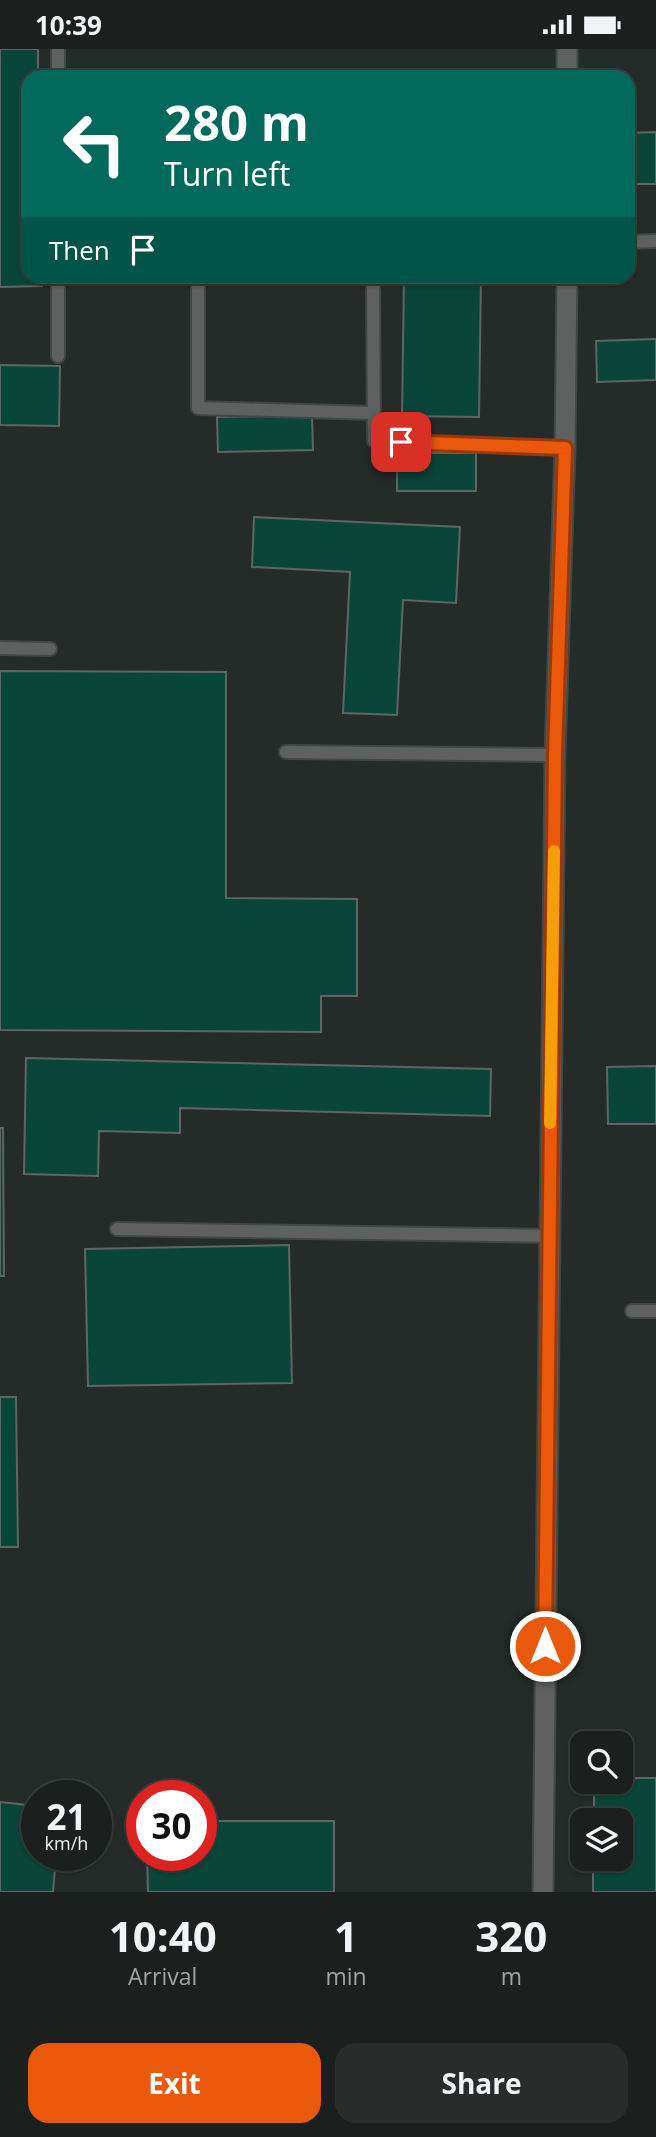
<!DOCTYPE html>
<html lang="en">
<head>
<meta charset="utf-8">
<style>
  :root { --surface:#1b201f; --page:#282d2c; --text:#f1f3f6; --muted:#a0a3a4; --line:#393e3d; --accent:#ea580c }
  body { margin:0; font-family:"Open Sans",sans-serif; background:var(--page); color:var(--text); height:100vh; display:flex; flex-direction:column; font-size:26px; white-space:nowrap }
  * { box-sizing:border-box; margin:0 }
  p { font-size:23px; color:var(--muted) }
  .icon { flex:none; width:38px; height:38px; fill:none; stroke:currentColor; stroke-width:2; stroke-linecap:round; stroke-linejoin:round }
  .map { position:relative; height:1843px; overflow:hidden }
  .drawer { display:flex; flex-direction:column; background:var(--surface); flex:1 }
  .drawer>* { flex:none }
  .top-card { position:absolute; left:21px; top:21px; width:614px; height:214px; border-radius:21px; box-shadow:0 2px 5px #0004,0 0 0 2px var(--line); background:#00695c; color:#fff; overflow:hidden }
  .buttons { position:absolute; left:570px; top:1682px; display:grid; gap:14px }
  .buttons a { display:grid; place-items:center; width:63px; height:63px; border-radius:14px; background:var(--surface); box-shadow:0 2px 5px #0004,0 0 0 2px var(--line); font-size:35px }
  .speed { position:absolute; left:21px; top:1731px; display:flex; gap:14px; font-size:35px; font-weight:700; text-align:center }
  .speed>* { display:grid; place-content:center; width:91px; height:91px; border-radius:50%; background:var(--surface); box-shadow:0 2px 5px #0004,0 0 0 2px var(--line); line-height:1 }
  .speed small { font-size:18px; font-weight:400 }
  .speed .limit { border:10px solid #d22; background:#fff; color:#111 }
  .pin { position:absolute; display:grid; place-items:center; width:60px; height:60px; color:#fff; margin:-30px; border-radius:14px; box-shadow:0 4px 10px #0006 }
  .me { position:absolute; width:77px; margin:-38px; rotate:0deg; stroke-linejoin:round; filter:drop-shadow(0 0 5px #0008) }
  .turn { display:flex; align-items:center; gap:24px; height:147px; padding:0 28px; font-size:32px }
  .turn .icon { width:91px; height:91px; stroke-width:2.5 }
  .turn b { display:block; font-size:49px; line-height:60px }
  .then { display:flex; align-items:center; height:66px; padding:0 28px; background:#0003; gap:14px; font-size:26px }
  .eta { display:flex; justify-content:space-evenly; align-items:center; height:119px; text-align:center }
  .eta b { font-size:42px; font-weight:700; line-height:49px }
  .primary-button { display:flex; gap:14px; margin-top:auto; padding:14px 28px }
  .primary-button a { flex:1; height:80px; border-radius:21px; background:var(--accent); color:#fff; font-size:28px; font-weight:700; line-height:80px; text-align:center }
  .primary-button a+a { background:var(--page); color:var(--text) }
  .status { display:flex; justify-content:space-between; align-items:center; height:49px; padding:0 35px; background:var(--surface); direction:ltr }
  .status svg { height:19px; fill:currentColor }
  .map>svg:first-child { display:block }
</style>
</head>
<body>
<div class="status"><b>10:39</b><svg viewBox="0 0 49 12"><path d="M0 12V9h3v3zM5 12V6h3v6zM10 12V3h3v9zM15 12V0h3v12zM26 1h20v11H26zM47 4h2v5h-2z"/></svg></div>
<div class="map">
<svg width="656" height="1843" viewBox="0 0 656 1843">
  <rect width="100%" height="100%" fill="#242b29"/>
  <!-- building -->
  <g fill="#094539" stroke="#5e6664" stroke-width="2">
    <polygon points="0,0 38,0 38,28 28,28 28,228 42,228 42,237 0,238"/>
    <polygon points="656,83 656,135 630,135 629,84"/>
    <polygon points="404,228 481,228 479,368 402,367"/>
    <polygon points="656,290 656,331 597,333 596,292"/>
    <polygon points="0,316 60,317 59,377 0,376"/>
    <polygon points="312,366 313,401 218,403 217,368"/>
    <rect x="397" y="404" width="79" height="38"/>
    <polygon points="254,468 460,478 456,554 403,551 397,666 343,664 350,523 252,518"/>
    <polygon points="0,622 226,623 226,849 357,850 357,947 321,947 321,983 0,981"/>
    <polygon points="26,1009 491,1020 490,1067 180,1059 180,1084 99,1082 98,1127 24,1125"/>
    <polygon points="656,1017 656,1075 608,1075 607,1018"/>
    <polygon points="0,1079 3,1079 4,1227 0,1227"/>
    <polygon points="289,1196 292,1334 88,1337 85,1200"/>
    <polygon points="0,1348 16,1348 18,1498 0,1498"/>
    <polygon points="621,1729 656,1729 656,1843 593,1843 593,1810 621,1810 621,1771 594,1771 594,1732 621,1732"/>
    <polygon points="0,1753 37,1757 37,1806 56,1806 53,1843 0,1843"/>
    <polygon points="201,1772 334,1772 334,1843 148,1843 147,1806 201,1806"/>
  </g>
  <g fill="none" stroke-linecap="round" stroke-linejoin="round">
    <!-- service casing -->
    <g stroke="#414746" stroke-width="16">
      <g id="service">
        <polyline points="58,28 58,0"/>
        <polyline points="628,193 656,192"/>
        <polyline points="198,228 198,359 373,364"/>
        <polyline points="373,228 374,392 565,399"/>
        <polyline points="58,307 58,228"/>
        <polyline points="0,599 50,600"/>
        <polyline points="286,703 555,706"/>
        <polyline points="117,1180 549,1187"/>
        <polyline points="632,1262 656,1262"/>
      </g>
    </g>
    <!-- minor casing -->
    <g stroke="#414746" stroke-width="23">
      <g id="minor">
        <polyline points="567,0 567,28"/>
        <polyline points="543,1843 555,706 565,399 567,228"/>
      </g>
    </g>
    <!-- service -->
    <use href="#service" stroke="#5e6160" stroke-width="12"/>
    <!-- minor -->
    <use href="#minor" stroke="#5e6160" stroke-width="19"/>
  </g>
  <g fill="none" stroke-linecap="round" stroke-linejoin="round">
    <!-- route casing -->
    <g stroke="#983908" stroke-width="18">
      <polyline id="route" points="401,393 565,399 555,706 545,1597"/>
    </g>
    <!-- route -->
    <use href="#route" stroke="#ea580c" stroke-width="12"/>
    <!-- slow -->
    <polyline stroke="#f59e0b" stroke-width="12" points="550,1074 554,802"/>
  </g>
</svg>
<div class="buttons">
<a><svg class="icon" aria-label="search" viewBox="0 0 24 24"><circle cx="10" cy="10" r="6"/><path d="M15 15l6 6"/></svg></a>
<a><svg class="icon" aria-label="layers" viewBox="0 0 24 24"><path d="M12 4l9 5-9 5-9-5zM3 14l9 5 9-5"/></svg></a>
</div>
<div class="speed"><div>21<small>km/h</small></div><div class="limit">30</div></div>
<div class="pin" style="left:401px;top:393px;background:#d93025"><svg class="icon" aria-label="arrive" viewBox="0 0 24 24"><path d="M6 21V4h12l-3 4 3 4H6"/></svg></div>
<svg class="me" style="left:545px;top:1597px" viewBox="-20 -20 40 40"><circle r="17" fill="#ea580c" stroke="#fff" stroke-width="3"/><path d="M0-11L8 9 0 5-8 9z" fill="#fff"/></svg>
<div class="top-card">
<div class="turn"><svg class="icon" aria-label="left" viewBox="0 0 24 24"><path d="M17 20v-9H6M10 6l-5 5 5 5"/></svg><div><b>280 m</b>Turn left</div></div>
<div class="then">Then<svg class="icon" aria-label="arrive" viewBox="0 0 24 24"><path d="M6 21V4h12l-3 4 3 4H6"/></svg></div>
</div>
</div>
<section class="drawer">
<div class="eta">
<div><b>10:40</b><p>Arrival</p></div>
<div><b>1</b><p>min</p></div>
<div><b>320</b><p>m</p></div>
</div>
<div class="primary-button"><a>Exit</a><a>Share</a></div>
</section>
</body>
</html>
